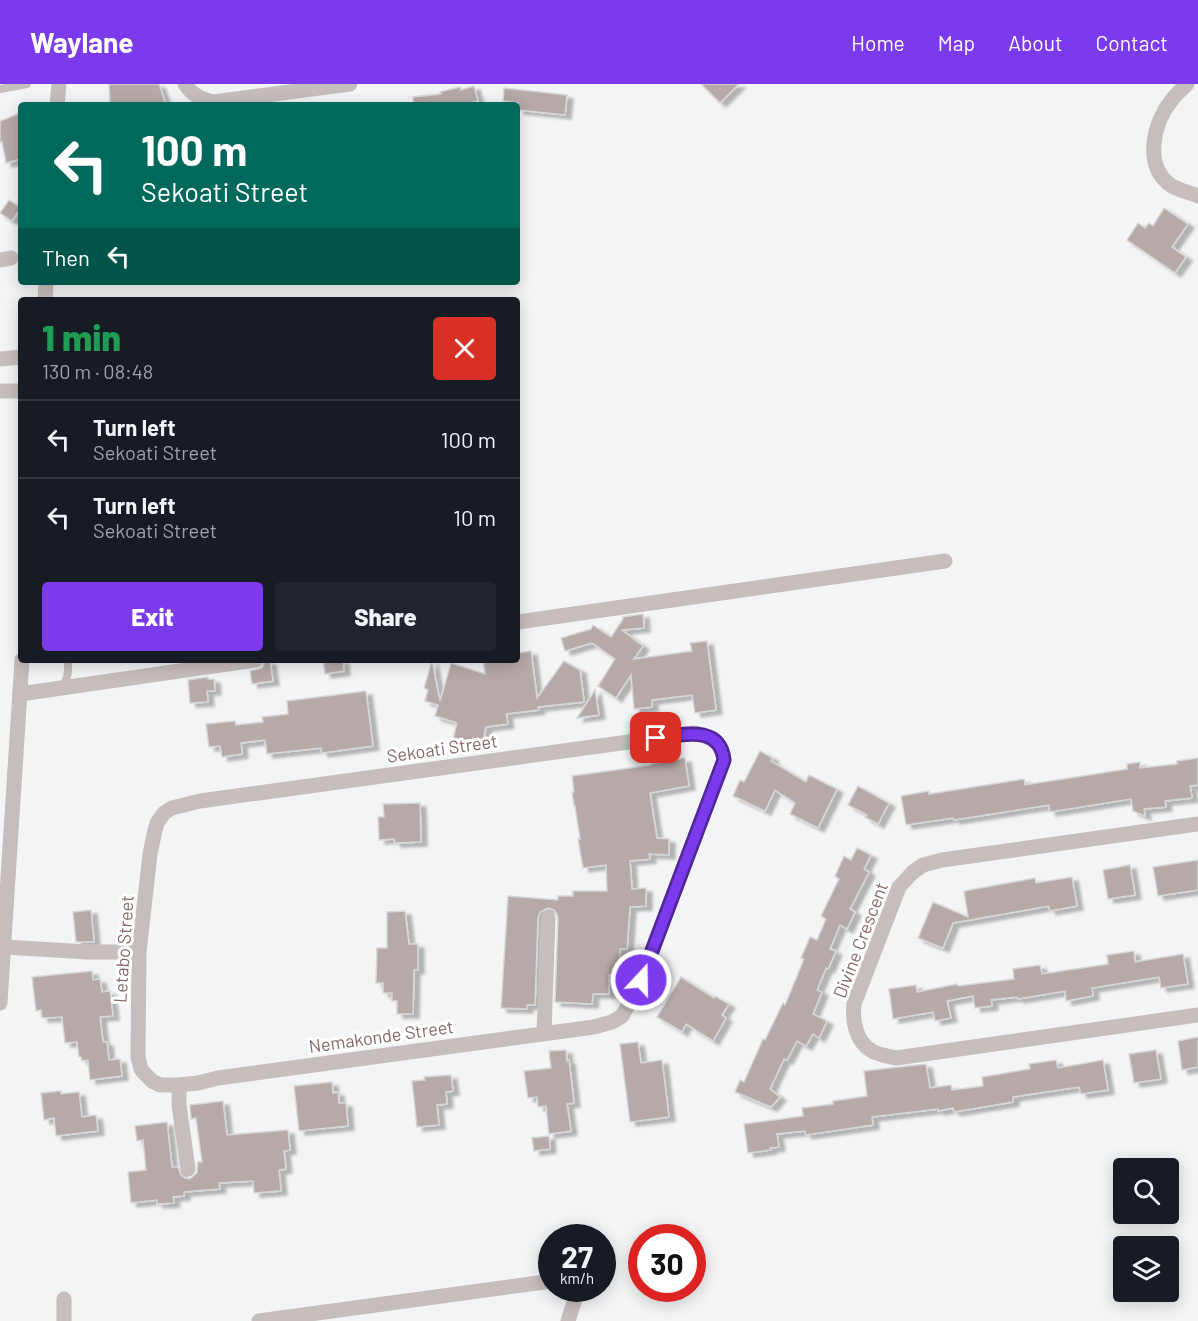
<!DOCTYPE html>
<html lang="en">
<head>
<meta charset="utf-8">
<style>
  :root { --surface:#171b24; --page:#20242c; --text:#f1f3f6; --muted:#9ea1a6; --line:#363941; --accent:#7c3aed }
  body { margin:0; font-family:Barlow,sans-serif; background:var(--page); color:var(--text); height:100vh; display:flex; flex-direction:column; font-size:22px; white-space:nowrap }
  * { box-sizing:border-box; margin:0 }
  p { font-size:20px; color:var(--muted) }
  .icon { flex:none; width:33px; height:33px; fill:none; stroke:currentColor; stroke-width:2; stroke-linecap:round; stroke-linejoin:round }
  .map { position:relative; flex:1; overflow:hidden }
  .sheet { position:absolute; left:18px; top:213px; width:502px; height:366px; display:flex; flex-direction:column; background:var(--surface); border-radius:6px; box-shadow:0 3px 15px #0003 }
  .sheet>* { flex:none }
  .top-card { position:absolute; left:18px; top:18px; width:502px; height:183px; border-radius:6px; box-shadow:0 3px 15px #0003; background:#00695c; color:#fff; overflow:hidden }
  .tools { position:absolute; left:1113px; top:1074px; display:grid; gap:12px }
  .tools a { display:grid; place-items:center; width:66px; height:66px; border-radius:6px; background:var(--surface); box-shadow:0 3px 15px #0003; font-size:30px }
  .speed { position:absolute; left:538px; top:1140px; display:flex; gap:12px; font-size:30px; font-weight:700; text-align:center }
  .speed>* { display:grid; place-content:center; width:78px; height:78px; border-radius:50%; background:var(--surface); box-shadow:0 3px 15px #0003; line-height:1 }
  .speed small { font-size:15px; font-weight:400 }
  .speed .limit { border:9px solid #d22; background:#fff; color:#111 }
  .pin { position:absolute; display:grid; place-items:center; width:51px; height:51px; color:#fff; margin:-26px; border-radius:12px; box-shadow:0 3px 9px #0006 }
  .me { position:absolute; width:66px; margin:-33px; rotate:21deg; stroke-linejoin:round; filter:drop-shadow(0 0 4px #0008) }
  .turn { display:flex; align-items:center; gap:21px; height:126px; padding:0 24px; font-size:27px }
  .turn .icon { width:78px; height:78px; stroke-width:2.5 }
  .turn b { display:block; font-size:42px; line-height:51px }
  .then { display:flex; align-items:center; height:57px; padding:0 24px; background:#0003; gap:12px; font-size:22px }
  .round { display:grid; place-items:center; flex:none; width:63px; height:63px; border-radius:6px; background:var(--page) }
  .overview { display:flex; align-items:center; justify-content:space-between; height:102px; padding:0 24px }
  h1 { font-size:36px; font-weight:800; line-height:45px; color:#1e9e55 }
  .button { display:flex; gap:12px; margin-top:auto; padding:12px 24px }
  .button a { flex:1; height:69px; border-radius:6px; background:var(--accent); color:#fff; font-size:24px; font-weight:800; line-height:69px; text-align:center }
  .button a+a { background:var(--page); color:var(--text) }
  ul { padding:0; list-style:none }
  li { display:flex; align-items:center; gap:18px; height:78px; padding:0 24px; border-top:2px solid var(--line) }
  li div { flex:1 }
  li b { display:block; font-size:22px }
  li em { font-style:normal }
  header { display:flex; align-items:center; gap:36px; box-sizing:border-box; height:84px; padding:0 30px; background:var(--accent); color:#fff }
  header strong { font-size:28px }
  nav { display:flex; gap:33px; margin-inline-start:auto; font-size:21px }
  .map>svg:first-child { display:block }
</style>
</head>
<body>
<header>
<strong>Waylane</strong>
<nav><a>Home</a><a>Map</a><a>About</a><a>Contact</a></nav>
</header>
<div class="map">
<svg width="1198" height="1237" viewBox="0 0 1198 1237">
  <defs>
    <filter id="shadow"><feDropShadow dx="6" dy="4" stdDeviation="1.5" flood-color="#0004"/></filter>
  </defs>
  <rect width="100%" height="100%" fill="#f3f4f6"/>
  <!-- building -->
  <g fill="#b6a9a8" stroke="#d5d6d8" stroke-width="1.5" filter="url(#shadow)">
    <polygon points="109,0 159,0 166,21 110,21"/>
    <polygon points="701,0 739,0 720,19"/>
    <polygon points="474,2 478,17 463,21 413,21 413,13 441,10 440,8 460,3 461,6"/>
    <polygon points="504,4 567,11 565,31 518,26 518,19 503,17"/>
    <polygon points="21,29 21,75 6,79 2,58 0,58 0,37"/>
    <polygon points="9,116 21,124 12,137 0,129"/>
    <polygon points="1164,124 1188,140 1172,163 1186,173 1175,189 1127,156 1138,139 1145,144 1149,139 1153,142"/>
    <polygon points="643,530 644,544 622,546 643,562 634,575 692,567 690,559 707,557 716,626 695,629 692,611 652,616 652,623 634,625 631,591 616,614 598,602 615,575 592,559 565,567 561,554 591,545 593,541 611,553 623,535 623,533"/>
    <polygon points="531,567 537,614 564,577 580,586 584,618 538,623 539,626 506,630 508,640 486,643 483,657 473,654 472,659 453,655 457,639 435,632 438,621 425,617 428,606 424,604 432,577 440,617 451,579 485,590 483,576 518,576 518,569"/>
    <polygon points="323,576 343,576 344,587 325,590"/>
    <polygon points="265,577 270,577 273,597 252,600 250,587 262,584"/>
    <polygon points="208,593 208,595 214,595 215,607 207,607 208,618 190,619 188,596"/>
    <polygon points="595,606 599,631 577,634"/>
    <polygon points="366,607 373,662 322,669 321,664 267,670 265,656 241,659 242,670 222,673 220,662 209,663 206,640 235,637 236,641 263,638 262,633 288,630 287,617"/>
    <polygon points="760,667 773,674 771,677 806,698 809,691 837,705 818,744 790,730 795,719 775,706 765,727 733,712 740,696 744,698"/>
    <polygon points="685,674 689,702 650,709 657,754 669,755 669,771 649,770 650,775 630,777 632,805 646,804 646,822 630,823 627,865 620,865 620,892 609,891 609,910 593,910 592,920 555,918 558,834 557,830 554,826 548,824 540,828 538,834 535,921 527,921 527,925 501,924 508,812 558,816 558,812 573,812 573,807 607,807 606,781 583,784 578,755 580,755 575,722 574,722 572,708 574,708 572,692 651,681 651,680"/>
    <polygon points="1198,674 1198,701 1190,702 1192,714 1165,717 1166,723 1144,725 1145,732 1133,727 1131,715 1050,728 1049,721 954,736 953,734 906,741 901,712 929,707 929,710 1024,695 1025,701 1127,685 1127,680 1140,678 1140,684 1177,680 1177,677"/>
    <polygon points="858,702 889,719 878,740 865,733 867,731 848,721"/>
    <polygon points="420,719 421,758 395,759 394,755 379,756 378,733 384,733 383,720"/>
    <polygon points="857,764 871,771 864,785 869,788 850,825 855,828 847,845 840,841 830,865 836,867 828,885 826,884 817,906 822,908 813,930 827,937 819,954 813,950 806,962 797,957 787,976 784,975 770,1005 780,1013 771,1023 735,1008 740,996 744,998 763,955 765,956 783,919 785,921 804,875 801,874 810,853 817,856 826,835 821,832 839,795 835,792 844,772 851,776"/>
    <polygon points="1198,776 1198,806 1158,812 1153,783"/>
    <polygon points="1130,781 1135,811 1108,815 1103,786"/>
    <polygon points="1072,793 1077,822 1050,827 1049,822 953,839 943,864 918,854 933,818 968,833 964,807 1035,794 1036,799"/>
    <polygon points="91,826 94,858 76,858 73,828"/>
    <polygon points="405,827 409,860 418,860 418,886 414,886 413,930 397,930 397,917 392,917 392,909 383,909 383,899 376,899 377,864 387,864 387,828"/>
    <polygon points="1134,867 1135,878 1183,870 1188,900 1161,904 1159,893 1092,904 1093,912 1066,917 1065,907 1018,915 1017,913 991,916 992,922 975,924 973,912 947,917 951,934 935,937 933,928 893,935 889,905 916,901 917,908 957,900 958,902 1014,895 1013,885 1040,881 1042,890 1108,880 1107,871"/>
    <polygon points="92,887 93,896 100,895 102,908 110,907 113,932 100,933 103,958 107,958 109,976 120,975 122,992 90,996 88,976 82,977 81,973 79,973 77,958 65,959 62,933 42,934 41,926 36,927 32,893"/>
    <polygon points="681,893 714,914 715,912 729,920 722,931 726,934 713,957 686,940 682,948 657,933"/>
    <polygon points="1198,953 1198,983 1182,986 1178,957"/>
    <polygon points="638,958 641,979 662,976 669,1033 630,1038 620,960"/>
    <polygon points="566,966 567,977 569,976 574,1019 567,1020 571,1047 549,1050 546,1022 538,1023 537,1013 528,1014 524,987 551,984 549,967"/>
    <polygon points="1156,966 1161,995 1134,999 1129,970"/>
    <polygon points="1056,976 1058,984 1103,976 1108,1006 1081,1010 1079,1003 1013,1013 1013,1018 954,1028 953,1024 938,1027 938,1025 872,1033 873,1041 806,1051 805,1047 777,1050 779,1063 770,1064 771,1066 748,1069 744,1040 803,1032 802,1024 833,1020 833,1017 867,1012 864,987 926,980 930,1004 951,1001 952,1006 983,1002 982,993 1030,985 1029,980"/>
    <polygon points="451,991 453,1007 446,1008 447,1020 437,1021 439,1041 417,1043 412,997 425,996 424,993"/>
    <polygon points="332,998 333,1009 338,1008 339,1019 346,1019 348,1042 299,1047 294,1002"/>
    <polygon points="61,1007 61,1010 79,1008 82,1033 96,1031 98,1047 56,1052 54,1034 44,1036 41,1009"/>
    <polygon points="223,1017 227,1051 288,1046 290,1066 284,1067 286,1085 279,1086 281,1107 254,1109 253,1097 219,1099 220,1105 184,1108 184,1112 173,1113 174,1119 157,1120 157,1116 131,1119 128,1088 146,1086 143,1056 137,1057 135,1042 167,1038 172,1083 178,1083 181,1091 185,1094 190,1095 197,1089 198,1078 202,1078 196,1034 191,1035 190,1021"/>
    <polygon points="549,1052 550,1065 534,1067 532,1054"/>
  </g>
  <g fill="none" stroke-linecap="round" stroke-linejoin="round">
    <!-- service -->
    <g stroke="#c6bebd" stroke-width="8">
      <polyline points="0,5 27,0"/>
      <path d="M60 603C69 597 68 587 68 576"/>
    </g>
    <!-- minor -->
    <g stroke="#c6bebd" stroke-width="15">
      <path d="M185 0C192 11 201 15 213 18L350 0"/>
      <path d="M1187 0C1182 5 1175 11 1171 17 1153 40 1143 83 1172 102 1179 106 1190 109 1198 112"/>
      <polyline points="57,21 59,0"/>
      <polyline points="0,176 11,174"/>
      <polyline points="45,216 46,198"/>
      <polyline points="0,275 21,273"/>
      <polyline points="0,307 21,307"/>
      <polyline points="518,538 945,477"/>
      <polyline points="20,610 256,576"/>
      <path d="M694 649C711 653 722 658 724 676L641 896 633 913 622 932 612 938 594 943 218 994 198 999 179 1001H160L152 997 144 989 141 985 138 973 139 868 150 770 155 746 157 739 164 729 172 724 200 717Z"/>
      <path d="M1198 740 942 776 923 781 913 788 899 803 854 920C852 937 856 958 872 967 879 971 888 972 896 974L1198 931"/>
      <polyline points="4,863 88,868 139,868"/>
      <polyline points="0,919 22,576"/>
      <polyline points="544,949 548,834"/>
      <polyline points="179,1001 179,1021 188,1085"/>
      <polyline points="64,1215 64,1237"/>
      <polyline points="259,1237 552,1197"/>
      <polyline points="568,1237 576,1212 574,1204"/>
    </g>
  </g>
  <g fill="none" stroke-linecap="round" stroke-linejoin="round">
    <!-- route casing -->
    <g stroke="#51269a" stroke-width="15">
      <path id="route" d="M641 896 724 676C720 640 682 651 656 654"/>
    </g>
    <!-- route -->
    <use href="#route" stroke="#7c3aed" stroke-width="10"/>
  </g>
  <g text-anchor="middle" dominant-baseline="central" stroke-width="6" stroke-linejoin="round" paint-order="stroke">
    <!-- street labels -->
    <g font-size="18" fill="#846865" stroke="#fff">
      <text transform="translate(442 664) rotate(-8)">Sekoati Street</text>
      <text transform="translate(860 856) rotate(-69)">Divine Crescent</text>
      <text transform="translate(123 865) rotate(-86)">Letabo Street</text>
      <text transform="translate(381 952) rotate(-8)">Nemakonde Street</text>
    </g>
  </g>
</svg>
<div class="tools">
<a><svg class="icon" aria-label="search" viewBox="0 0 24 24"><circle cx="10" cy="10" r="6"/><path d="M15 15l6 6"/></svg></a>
<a><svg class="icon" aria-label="layers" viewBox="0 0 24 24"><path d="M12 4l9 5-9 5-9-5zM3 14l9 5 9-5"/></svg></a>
</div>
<div class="speed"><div>27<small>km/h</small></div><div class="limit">30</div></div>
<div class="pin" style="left:656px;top:654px;background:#d93025"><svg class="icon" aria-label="arrive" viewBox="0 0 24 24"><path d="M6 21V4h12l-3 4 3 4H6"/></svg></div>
<svg class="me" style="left:641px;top:896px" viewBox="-20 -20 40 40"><circle r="17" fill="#7c3aed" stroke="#fff" stroke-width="3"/><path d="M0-11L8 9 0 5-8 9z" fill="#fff"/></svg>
<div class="top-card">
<div class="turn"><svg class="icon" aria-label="left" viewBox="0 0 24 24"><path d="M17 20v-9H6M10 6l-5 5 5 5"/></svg><div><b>100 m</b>Sekoati Street</div></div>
<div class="then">Then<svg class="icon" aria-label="left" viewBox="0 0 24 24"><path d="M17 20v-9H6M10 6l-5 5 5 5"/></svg></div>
</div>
<section class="sheet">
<div class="overview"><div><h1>1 min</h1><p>130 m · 08:48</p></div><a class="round" style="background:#d93025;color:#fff"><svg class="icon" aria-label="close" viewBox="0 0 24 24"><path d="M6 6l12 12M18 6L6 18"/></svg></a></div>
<ul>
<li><svg class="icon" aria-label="left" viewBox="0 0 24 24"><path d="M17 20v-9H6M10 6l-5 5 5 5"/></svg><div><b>Turn left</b><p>Sekoati Street</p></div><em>100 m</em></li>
<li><svg class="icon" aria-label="left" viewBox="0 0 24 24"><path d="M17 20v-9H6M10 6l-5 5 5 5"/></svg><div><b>Turn left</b><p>Sekoati Street</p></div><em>10 m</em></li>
</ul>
<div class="button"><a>Exit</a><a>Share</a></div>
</section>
</div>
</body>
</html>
